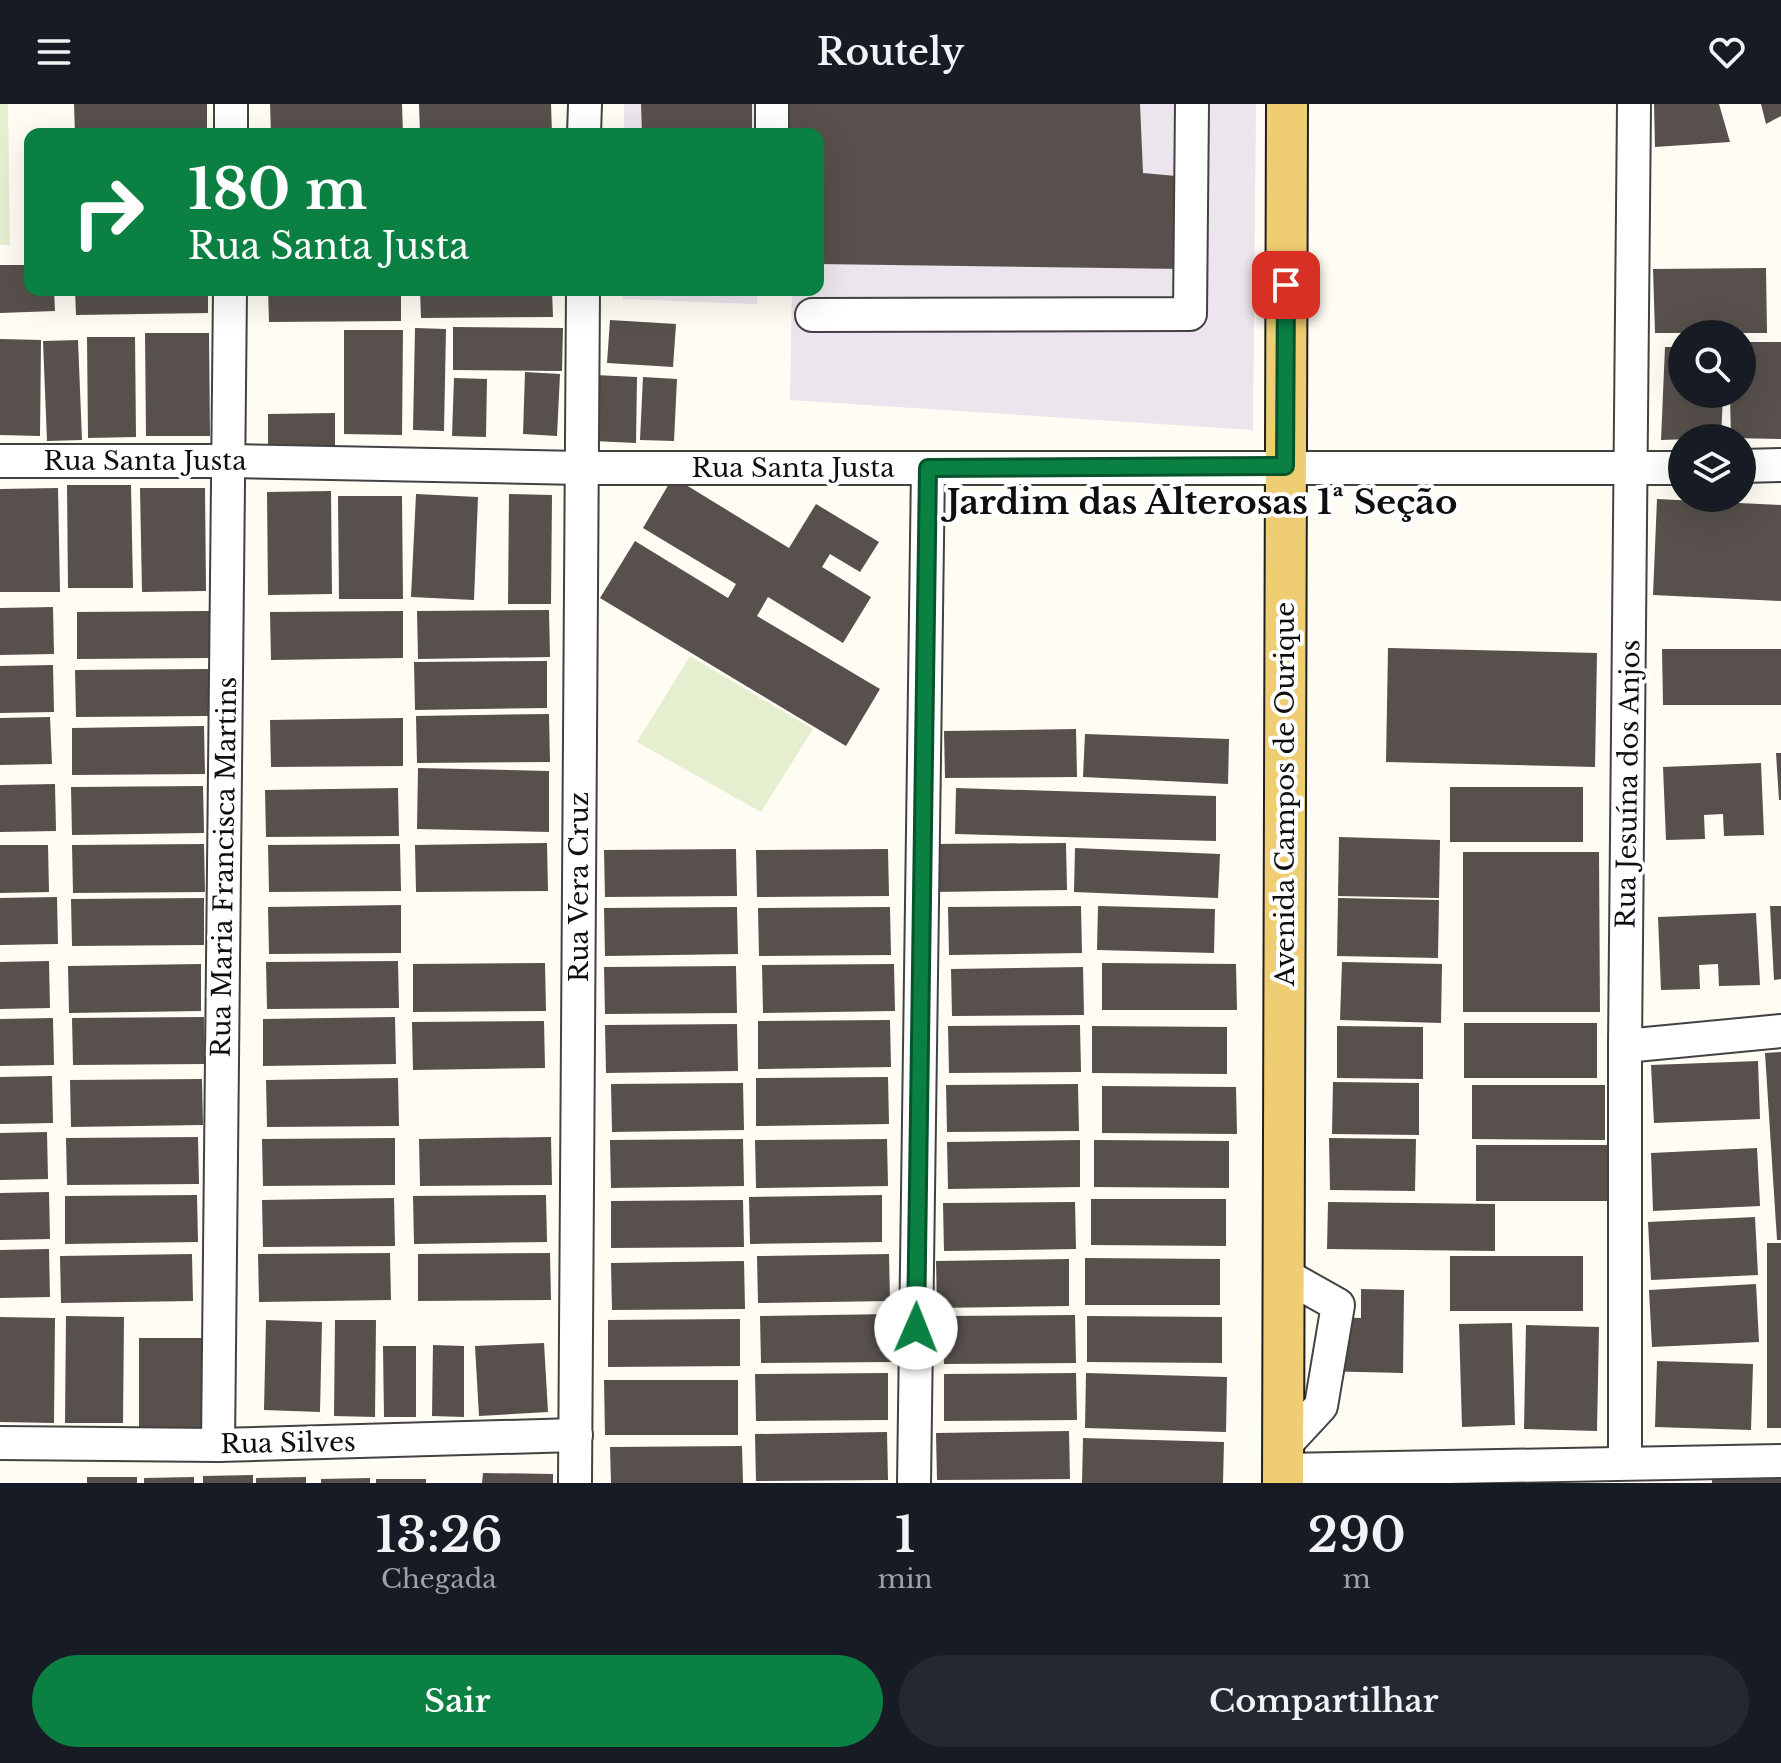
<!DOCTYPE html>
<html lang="pt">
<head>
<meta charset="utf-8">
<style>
  :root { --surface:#171b24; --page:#242831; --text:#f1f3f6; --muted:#9ea1a6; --accent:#0b8043 }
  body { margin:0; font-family:"Libre Baskerville",serif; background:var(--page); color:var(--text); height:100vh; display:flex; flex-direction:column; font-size:30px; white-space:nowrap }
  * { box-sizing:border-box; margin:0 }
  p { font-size:26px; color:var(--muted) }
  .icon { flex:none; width:44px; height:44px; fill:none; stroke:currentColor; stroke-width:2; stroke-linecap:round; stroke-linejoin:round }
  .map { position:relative; height:1379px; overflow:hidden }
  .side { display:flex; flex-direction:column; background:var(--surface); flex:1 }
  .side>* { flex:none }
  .top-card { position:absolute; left:24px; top:24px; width:800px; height:168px; border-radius:16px; box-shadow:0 8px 32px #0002; background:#0b8043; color:#fff; overflow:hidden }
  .controls { position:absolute; left:1668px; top:216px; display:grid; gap:16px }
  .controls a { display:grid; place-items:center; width:88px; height:88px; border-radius:50%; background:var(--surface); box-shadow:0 8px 32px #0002; font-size:40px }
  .pin { position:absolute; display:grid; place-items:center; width:68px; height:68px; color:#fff; margin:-34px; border-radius:16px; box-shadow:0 4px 12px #0006 }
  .me { position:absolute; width:88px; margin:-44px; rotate:1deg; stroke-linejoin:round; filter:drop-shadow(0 0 6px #0008) }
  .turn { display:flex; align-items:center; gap:28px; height:168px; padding:0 32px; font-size:36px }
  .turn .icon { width:104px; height:104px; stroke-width:2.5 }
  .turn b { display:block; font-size:56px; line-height:68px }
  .eta { display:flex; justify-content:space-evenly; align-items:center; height:136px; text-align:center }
  .eta b { font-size:48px; font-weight:600; line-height:56px }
  .cta { display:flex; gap:16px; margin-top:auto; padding:16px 32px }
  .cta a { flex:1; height:92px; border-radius:48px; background:var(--accent); color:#fff; font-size:32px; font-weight:600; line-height:92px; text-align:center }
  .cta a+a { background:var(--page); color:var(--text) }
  header { display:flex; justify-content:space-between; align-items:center; height:104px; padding:0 32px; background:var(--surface); font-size:36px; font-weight:600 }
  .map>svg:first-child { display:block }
</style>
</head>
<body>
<header><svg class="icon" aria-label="menu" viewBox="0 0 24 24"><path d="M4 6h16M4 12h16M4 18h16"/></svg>Routely<svg class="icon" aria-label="heart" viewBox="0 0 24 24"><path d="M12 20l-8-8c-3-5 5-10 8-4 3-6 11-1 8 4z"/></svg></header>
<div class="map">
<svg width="1781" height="1379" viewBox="0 0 1781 1379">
  <rect width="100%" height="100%" fill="#fefcf3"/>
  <!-- industrial -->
  <g fill="#ece5ed">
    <polygon points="624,0 766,0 765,30 624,30"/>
    <polygon points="795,0 1256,0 1253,326 790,296 792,186 818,186 818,30"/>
    <polygon points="623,186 758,186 757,200 623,195"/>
  </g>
  <!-- pitch -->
  <g fill="#e5efcf">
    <polygon points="0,0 8,0 10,141 0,141"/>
    <polygon points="690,552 813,625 761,708 637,638"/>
  </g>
  <!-- building -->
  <g fill="#57504c">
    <polygon points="74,0 207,0 207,29 75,30"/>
    <polygon points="270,0 402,0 403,30 271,30"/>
    <polygon points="419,0 551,0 552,30 420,30"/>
    <polygon points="641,0 752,0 752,30 642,30"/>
    <polygon points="782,0 1140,0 1143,69 1187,73 1183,165 818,160 818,30 783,30"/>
    <polygon points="1654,0 1719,0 1730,38 1655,43"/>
    <polygon points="1761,0 1781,0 1781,12 1766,20"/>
    <polygon points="0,161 30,161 30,186 54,186 55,207 0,209"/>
    <polygon points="1766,164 1767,229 1655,229 1653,165"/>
    <polygon points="75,186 208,186 208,209 76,211"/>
    <polygon points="268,186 401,186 401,217 269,218"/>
    <polygon points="420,186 552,186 553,213 421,214"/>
    <polygon points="610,216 676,220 673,263 607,259"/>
    <polygon points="453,223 563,224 562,267 453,266"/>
    <polygon points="415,224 446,225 444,327 413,326"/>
    <polygon points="344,226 403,226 402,331 344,330"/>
    <polygon points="145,229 209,229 210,332 146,332"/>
    <polygon points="87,233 135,233 136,333 88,334"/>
    <polygon points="0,235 41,236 40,332 0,331"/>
    <polygon points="78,236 82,336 47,337 43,237"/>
    <polygon points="1742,238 1781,238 1781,335 1731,334 1730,290 1742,290"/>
    <polygon points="1665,243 1682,243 1682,290 1723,290 1721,334 1661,336"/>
    <polygon points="525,268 560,270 557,332 523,330"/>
    <polygon points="595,271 637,273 636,339 593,337"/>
    <polygon points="643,273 677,275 674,337 640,336"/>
    <polygon points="454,274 487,275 486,333 452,332"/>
    <polygon points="335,309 335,345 268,345 268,310"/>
    <polygon points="673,373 789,444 816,400 879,438 860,468 830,450 822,463 871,493 843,539 768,493 757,512 880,585 846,642 600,494 635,437 728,494 736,480 643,424"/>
    <polygon points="67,381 131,381 133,484 68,484"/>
    <polygon points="58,384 60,488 0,488 0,385"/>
    <polygon points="140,384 205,384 206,487 142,488"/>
    <polygon points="331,387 332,490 268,491 267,388"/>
    <polygon points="416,390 478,393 474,496 411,493"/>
    <polygon points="509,390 552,391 551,500 508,500"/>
    <polygon points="338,392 402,392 403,495 339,495"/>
    <polygon points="1657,395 1781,401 1781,497 1653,491"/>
    <polygon points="53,503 54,550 0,551 0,504"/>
    <polygon points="549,506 550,553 418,555 417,507"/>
    <polygon points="209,507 209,554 77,555 77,508"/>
    <polygon points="403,507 403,554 271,556 270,508"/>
    <polygon points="1388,544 1597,549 1595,663 1386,658"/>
    <polygon points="1662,545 1781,545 1781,601 1663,601"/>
    <polygon points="547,557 547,604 415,606 414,558"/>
    <polygon points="53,561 54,608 0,609 0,562"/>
    <polygon points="208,565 208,612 76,613 75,566"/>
    <polygon points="549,610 550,658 417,659 416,612"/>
    <polygon points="50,613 52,660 0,661 0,614"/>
    <polygon points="403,614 403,662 271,663 270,616"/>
    <polygon points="204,622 205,670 72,671 72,624"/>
    <polygon points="1076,625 1077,673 945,674 944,627"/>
    <polygon points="1085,630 1229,635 1228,680 1083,673"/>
    <polygon points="1776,649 1781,649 1781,696 1779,696"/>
    <polygon points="1761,659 1764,731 1724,732 1723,710 1704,711 1705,735 1666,736 1663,663"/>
    <polygon points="418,664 549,667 549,728 417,725"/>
    <polygon points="55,680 56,727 0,728 0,681"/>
    <polygon points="203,682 204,729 72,731 71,683"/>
    <rect x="1450" y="683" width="133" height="55"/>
    <polygon points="398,684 399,732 266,733 265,686"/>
    <polygon points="956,684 1216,692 1216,737 955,730"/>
    <polygon points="1339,733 1440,736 1439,794 1338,792"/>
    <polygon points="547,739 548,787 416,788 415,741"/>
    <polygon points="1066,739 1067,786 934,788 933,740"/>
    <polygon points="204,740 205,788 73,789 72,741"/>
    <polygon points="400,740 401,787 269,788 268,741"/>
    <polygon points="0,741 48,741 49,788 0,789"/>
    <polygon points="1075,744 1220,750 1218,794 1074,788"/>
    <polygon points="736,745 737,792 605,793 604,746"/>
    <polygon points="888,745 889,792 757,793 756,746"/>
    <polygon points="1463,748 1599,748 1600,908 1463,908"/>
    <polygon points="57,793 58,840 0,841 0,794"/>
    <polygon points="204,794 204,841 72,842 71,795"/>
    <polygon points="1338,794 1439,796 1438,854 1337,852"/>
    <polygon points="401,801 401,849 269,850 268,803"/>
    <polygon points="1081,802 1082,849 949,851 948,803"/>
    <polygon points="1098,802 1215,805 1214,849 1097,846"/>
    <polygon points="1770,802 1781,802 1781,875 1774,876"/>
    <polygon points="737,803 738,850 605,852 604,804"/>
    <polygon points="890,803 891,851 759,852 758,804"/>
    <polygon points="1756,809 1760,881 1719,882 1718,860 1699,861 1700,885 1661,886 1658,813"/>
    <polygon points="49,857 50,904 0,905 0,858"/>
    <polygon points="398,857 399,904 267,905 266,858"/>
    <polygon points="1342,858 1442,860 1441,919 1340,916"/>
    <polygon points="545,859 546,907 413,908 413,860"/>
    <polygon points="1102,859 1236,860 1237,906 1102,906"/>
    <polygon points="201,860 201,907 69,909 68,862"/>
    <polygon points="894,860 895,907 763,909 762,861"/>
    <polygon points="736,862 737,909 605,910 604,863"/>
    <polygon points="1083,863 1084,911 952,912 951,865"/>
    <polygon points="204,913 205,960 73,961 72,914"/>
    <polygon points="395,913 396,960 263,962 263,915"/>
    <polygon points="53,914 54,961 0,962 0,915"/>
    <polygon points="890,916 891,963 758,965 758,917"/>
    <polygon points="544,917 545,964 413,966 412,918"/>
    <rect x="1464" y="919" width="133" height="55"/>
    <polygon points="737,920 738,967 606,969 605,921"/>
    <polygon points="1080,921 1081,968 949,969 948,922"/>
    <polygon points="1092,922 1227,923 1227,970 1092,969"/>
    <polygon points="1337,922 1423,923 1423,975 1337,974"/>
    <polygon points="1781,948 1781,1136 1777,1136 1765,949"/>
    <polygon points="1758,957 1760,1015 1654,1019 1651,961"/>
    <polygon points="52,972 53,1019 0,1020 0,973"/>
    <polygon points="888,973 889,1020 756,1022 756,974"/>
    <polygon points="398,974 399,1022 267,1023 266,976"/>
    <polygon points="202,975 203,1021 71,1023 70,976"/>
    <polygon points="1333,978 1419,979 1419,1031 1332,1030"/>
    <polygon points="743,979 744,1026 612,1028 611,980"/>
    <polygon points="1078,980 1079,1027 947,1028 946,981"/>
    <polygon points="1472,981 1605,981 1605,1036 1472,1035"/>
    <polygon points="1102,982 1236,983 1237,1030 1102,1029"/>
    <polygon points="47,1028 48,1075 0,1076 0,1029"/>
    <polygon points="198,1033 199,1080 67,1081 66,1034"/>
    <polygon points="551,1033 552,1081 420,1082 419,1035"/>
    <polygon points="395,1034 395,1081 263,1082 262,1035"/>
    <polygon points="1329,1034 1416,1035 1415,1087 1330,1086"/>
    <polygon points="743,1035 744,1082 611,1084 610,1036"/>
    <polygon points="887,1035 888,1082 756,1084 755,1036"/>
    <polygon points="1080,1036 1080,1083 948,1085 947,1038"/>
    <polygon points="1094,1036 1229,1037 1229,1084 1094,1083"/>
    <rect x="1476" y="1041" width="133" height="56"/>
    <polygon points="1757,1044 1760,1102 1653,1107 1651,1049"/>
    <polygon points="49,1088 50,1135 0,1136 0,1089"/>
    <polygon points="197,1091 198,1138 65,1140 65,1092"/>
    <polygon points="546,1091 547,1138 414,1140 413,1092"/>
    <polygon points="882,1091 882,1138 750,1140 749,1093"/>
    <polygon points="394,1094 395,1142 263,1143 262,1096"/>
    <polygon points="1091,1095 1226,1095 1226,1142 1091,1141"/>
    <polygon points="743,1096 744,1143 611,1144 611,1097"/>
    <polygon points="1075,1098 1076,1145 944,1147 943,1099"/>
    <polygon points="1328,1098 1495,1100 1495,1147 1327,1145"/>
    <polygon points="1755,1113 1758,1171 1651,1176 1648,1118"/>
    <rect x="1767" y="1139" width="14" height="185"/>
    <polygon points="49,1145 50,1193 0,1194 0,1146"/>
    <polygon points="390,1149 391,1196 259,1198 258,1150"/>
    <polygon points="550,1149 551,1196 418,1197 418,1150"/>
    <polygon points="192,1150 193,1197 61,1199 60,1152"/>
    <polygon points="889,1150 890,1197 758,1199 757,1152"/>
    <rect x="1450" y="1152" width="133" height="55"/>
    <polygon points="1085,1154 1220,1155 1220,1201 1085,1201"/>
    <polygon points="1069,1155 1069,1202 937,1204 936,1157"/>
    <polygon points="744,1157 745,1205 612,1206 611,1159"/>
    <polygon points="1756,1180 1759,1238 1652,1243 1649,1186"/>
    <polygon points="1361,1185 1404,1186 1403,1269 1318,1267 1319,1213 1361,1214"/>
    <polygon points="892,1210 893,1258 761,1259 760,1212"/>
    <polygon points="1075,1211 1076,1259 944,1260 943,1212"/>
    <polygon points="66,1212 124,1213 123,1319 65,1319"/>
    <polygon points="1087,1212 1222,1213 1222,1259 1087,1258"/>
    <polygon points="0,1213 55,1214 54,1319 0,1318"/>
    <polygon points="740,1215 740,1262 608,1263 608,1216"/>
    <polygon points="266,1216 322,1218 320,1308 264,1306"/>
    <polygon points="335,1216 376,1216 375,1313 334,1312"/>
    <polygon points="1512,1219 1515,1321 1462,1323 1459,1220"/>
    <polygon points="1526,1221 1599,1223 1597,1327 1524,1325"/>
    <rect x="139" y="1234" width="63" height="95"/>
    <polygon points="544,1239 548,1308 479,1312 475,1242"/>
    <polygon points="433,1241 464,1242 464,1313 432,1312"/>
    <polygon points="383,1242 416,1242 416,1313 384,1313"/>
    <polygon points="1657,1257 1753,1260 1751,1326 1655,1323"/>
    <polygon points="888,1269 888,1316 756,1317 755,1270"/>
    <polygon points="1076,1269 1077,1316 944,1317 944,1270"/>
    <polygon points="1086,1269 1227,1273 1226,1328 1085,1324"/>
    <polygon points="604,1276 738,1276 738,1331 605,1331"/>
    <polygon points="1069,1327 1070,1375 937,1376 936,1329"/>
    <polygon points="887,1328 888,1376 756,1377 755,1330"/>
    <polygon points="1083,1334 1224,1338 1223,1379 1082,1379"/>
    <polygon points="742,1342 743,1379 611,1379 610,1343"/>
    <polygon points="483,1369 553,1370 553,1379 482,1379"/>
    <polygon points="253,1371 253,1379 203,1379 203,1372"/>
    <rect x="1712" y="1371" width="69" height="8"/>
    <rect x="87" y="1373" width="50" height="6"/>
    <polygon points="194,1373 194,1379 144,1379 144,1374"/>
    <polygon points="306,1373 306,1379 256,1379 256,1374"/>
    <polygon points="370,1374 370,1379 321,1379 321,1375"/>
    <rect x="376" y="1375" width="50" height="4"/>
  </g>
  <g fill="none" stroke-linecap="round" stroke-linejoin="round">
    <!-- minor casing -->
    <g stroke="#424242" stroke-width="36">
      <g id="minor">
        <polyline points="772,0 772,30"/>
        <polyline points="231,30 231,0"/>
        <polyline points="584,30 585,0"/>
        <polyline points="812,211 1190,210 1192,0"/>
        <polyline points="0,357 229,357 581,364 1682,364"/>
        <polyline points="1742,362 1781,361"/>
        <polyline points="1625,942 1781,927"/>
        <polyline points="0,1339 218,1341 576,1331"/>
        <polyline points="218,1341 230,186"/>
        <polyline points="1283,1343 1321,1302 1338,1201 1283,1170"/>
        <polyline points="1625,1359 1625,942 1634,0"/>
        <polyline points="1283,1366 1781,1357"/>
        <polyline points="575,1379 583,186"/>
        <polyline points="914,1379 928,364"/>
      </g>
    </g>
    <!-- major casing -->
    <g stroke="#202020" stroke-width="44">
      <polyline id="major" points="1283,1379 1287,0"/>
    </g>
    <!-- minor -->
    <use href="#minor" stroke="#fff" stroke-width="32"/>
    <!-- major -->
    <use href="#major" stroke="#efcd72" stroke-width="40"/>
  </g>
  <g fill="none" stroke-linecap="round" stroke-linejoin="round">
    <!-- route casing -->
    <g stroke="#07532c" stroke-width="20">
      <polyline id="route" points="916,1224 928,364 1285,362 1286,181"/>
    </g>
    <!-- route -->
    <use href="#route" stroke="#0b8043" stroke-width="14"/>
  </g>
  <g text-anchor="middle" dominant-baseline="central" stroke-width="8" stroke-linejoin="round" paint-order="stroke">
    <!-- street labels -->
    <g font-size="26" fill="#0f0f0f" stroke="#fff">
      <text x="145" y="357">Rua Santa Justa</text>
      <text x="793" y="364">Rua Santa Justa</text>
      <text transform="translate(1628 680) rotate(-89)">Rua Jesuína dos Anjos</text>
      <text transform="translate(1285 690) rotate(-90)">Avenida Campos de Ourique</text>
      <text transform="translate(224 763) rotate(-89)">Rua Maria Francisca Martins</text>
      <text transform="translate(579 783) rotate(-90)">Rua Vera Cruz</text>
      <text transform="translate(288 1339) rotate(-1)">Rua Silves</text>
    </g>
    <!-- district labels -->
    <g font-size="34" font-weight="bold" fill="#0f0f0f" stroke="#fff">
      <text x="1202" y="398">Jardim das Alterosas 1ª Seção</text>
    </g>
  </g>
</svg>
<div class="controls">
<a><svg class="icon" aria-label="search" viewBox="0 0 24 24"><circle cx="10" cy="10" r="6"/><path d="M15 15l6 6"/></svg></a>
<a><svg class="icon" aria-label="layers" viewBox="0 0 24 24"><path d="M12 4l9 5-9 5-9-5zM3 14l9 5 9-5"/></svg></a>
</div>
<div class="pin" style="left:1286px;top:181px;background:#d93025"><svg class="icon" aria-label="arrive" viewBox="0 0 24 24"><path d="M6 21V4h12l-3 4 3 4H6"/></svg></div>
<svg class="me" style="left:916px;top:1224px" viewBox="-20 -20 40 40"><circle r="19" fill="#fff"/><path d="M0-13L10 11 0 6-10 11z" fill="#0b8043"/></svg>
<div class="top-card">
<div class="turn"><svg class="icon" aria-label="right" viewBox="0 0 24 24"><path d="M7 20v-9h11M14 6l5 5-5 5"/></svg><div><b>180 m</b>Rua Santa Justa</div></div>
</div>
</div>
<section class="side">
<div class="eta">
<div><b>13:26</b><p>Chegada</p></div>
<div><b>1</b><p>min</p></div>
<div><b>290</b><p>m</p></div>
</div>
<div class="cta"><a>Sair</a><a>Compartilhar</a></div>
</section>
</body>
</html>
